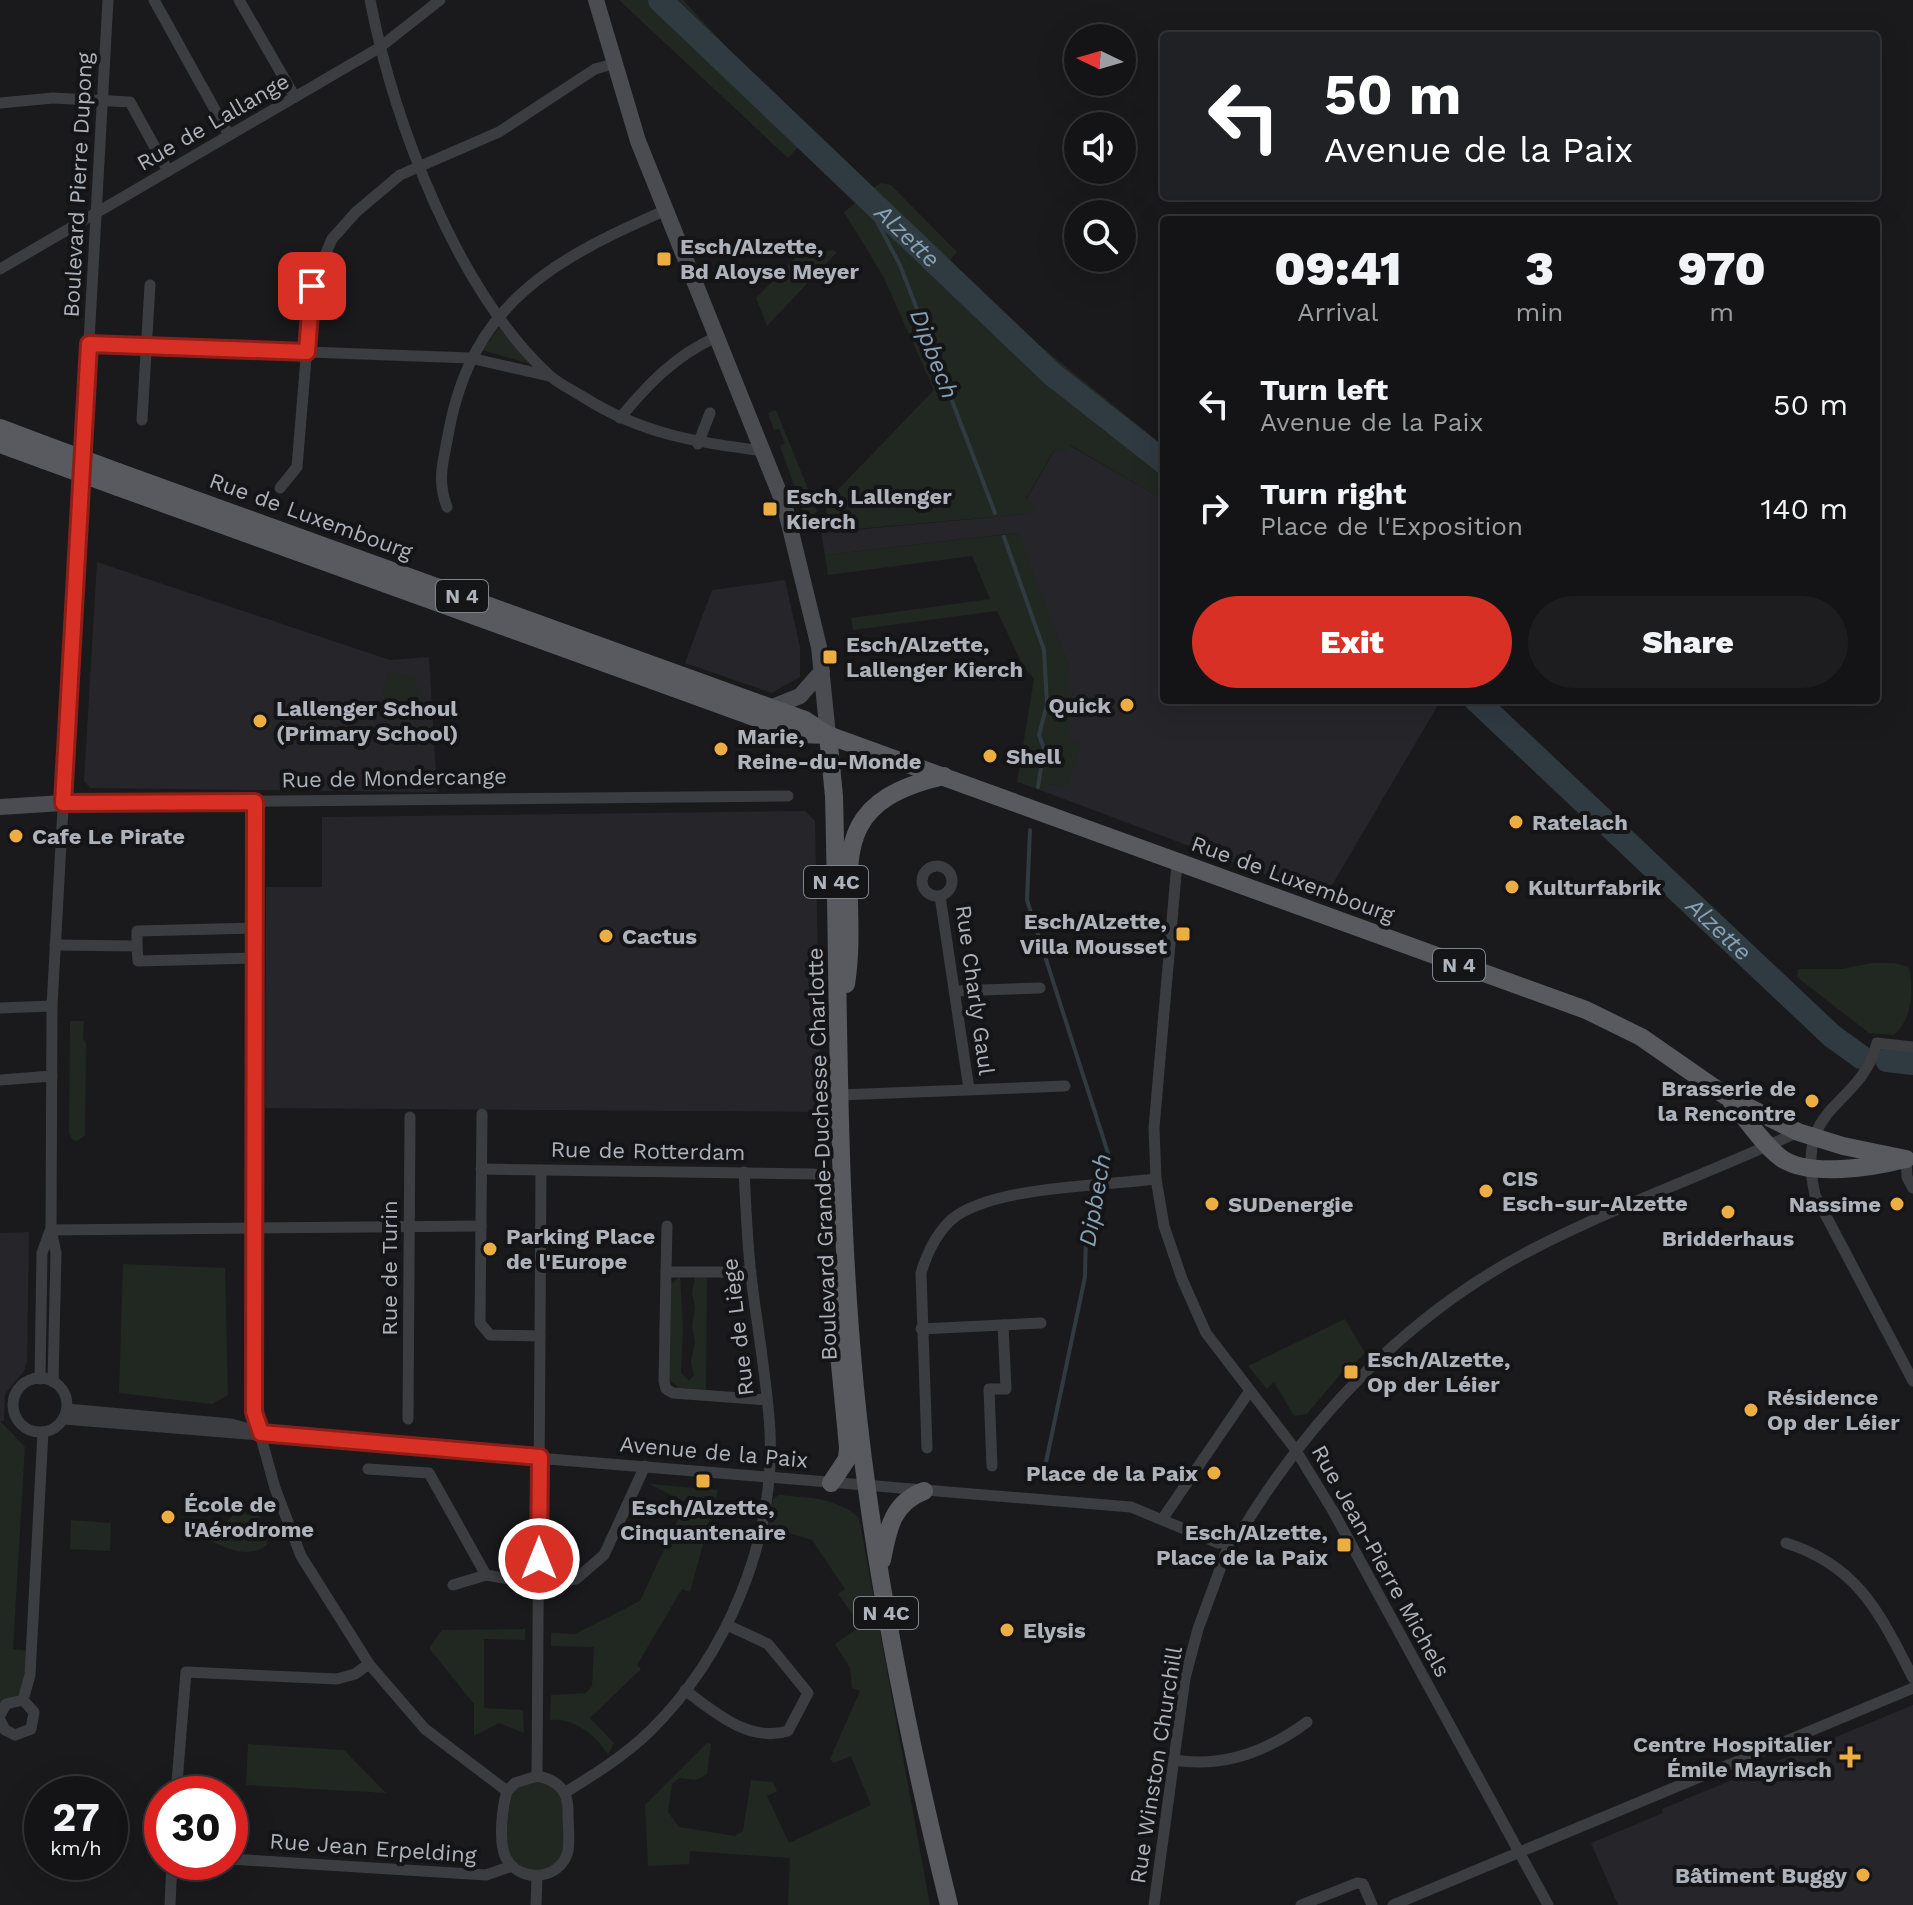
<!DOCTYPE html>
<html lang="en">
<head>
<meta charset="utf-8">
<style>
  :root { --surface:#141416; --page:#1d1d1f; --text:#f1f3f6; --muted:#9d9ea1; --line:#333335; --accent:#d93025 }
  body { margin:0; font-family:"Work Sans",sans-serif; background:var(--page); color:var(--text); height:100vh; display:flex; flex-direction:column; font-size:30px; white-space:nowrap }
  * { box-sizing:border-box; margin:0 }
  p { font-size:26px; color:var(--muted) }
  .icon { flex:none; width:44px; height:44px; fill:none; stroke:currentColor; stroke-width:2; stroke-linecap:round; stroke-linejoin:round }
  .map { position:relative; flex:1; overflow:hidden }
  .drawer { position:absolute; left:1160px; top:216px; width:720px; height:488px; display:flex; flex-direction:column; background:var(--surface); border-radius:8px; box-shadow:0 8px 32px #0002,0 0 0 2px var(--line) }
  .drawer>* { flex:none }
  .top-card { position:absolute; left:1160px; top:32px; width:720px; height:168px; border-radius:8px; box-shadow:0 8px 32px #0002,0 0 0 2px var(--line); background:#202124; color:#fff; overflow:hidden }
  .needle { width:52px; rotate:275deg }
  .buttons { position:absolute; left:1064px; top:24px; display:grid; gap:16px }
  .buttons a { display:grid; place-items:center; width:72px; height:72px; border-radius:50%; background:var(--surface); box-shadow:0 8px 32px #0002,0 0 0 2px var(--line); font-size:40px }
  .speed { position:absolute; left:24px; top:1776px; display:flex; gap:16px; font-size:40px; font-weight:700; text-align:center }
  .speed>* { display:grid; place-content:center; width:104px; height:104px; border-radius:50%; background:var(--surface); box-shadow:0 8px 32px #0002,0 0 0 2px var(--line); line-height:1 }
  .speed small { font-size:20px; font-weight:400 }
  .speed .limit { border:12px solid #d22; background:#fff; color:#111 }
  .pin { position:absolute; display:grid; place-items:center; width:68px; height:68px; color:#fff; margin:-34px; border-radius:16px; box-shadow:0 4px 12px #0006 }
  .me { position:absolute; width:88px; margin:-44px; rotate:0deg; stroke-linejoin:round; filter:drop-shadow(0 0 6px #0008) }
  .turn { display:flex; align-items:center; gap:28px; height:168px; padding:0 32px; font-size:36px }
  .turn .icon { width:104px; height:104px; stroke-width:2.5 }
  .turn b { display:block; font-size:56px; line-height:68px }
  .eta { display:flex; justify-content:space-evenly; align-items:center; height:136px; text-align:center }
  .eta b { font-size:48px; font-weight:800; line-height:56px }
  .primary-button { display:flex; gap:16px; margin-top:auto; padding:16px 32px }
  .primary-button a { flex:1; height:92px; border-radius:48px; background:var(--accent); color:#fff; font-size:32px; font-weight:800; line-height:92px; text-align:center }
  .primary-button a+a { background:var(--page); color:var(--text) }
  ul { padding:0; list-style:none }
  li { display:flex; align-items:center; gap:24px; height:104px; padding:0 32px }
  li div { flex:1 }
  li b { display:block; font-size:30px }
  li em { font-style:normal }
  .map>svg:first-child { display:block }
</style>
</head>
<body>
<div class="map">
<svg width="1913" height="1905" viewBox="0 0 1913 1905">
  <rect width="100%" height="100%" fill="#1a1a1d"/>
  <!-- built -->
  <g fill="#26262a">
    <polygon points="1069,445 1164,500 1164,700 1441,700 1325,897 1040,790 1051,784 1069,740 1069,666 1017,533 825,555 821,533 1027,514 1026,500 1055,449 1064,453"/>
    <polygon points="97,562 390,660 429,657 437,792 90,788 84,781"/>
    <polygon points="785,580 800,647 800,677 772,693 685,663 712,590"/>
    <polygon points="805,811 815,821 821,1112 265,1108 266,887 322,887 322,817"/>
    <polygon points="29,1232 27,1362 24,1371 5,1394 4,1421 0,1421 0,1233"/>
    <polygon points="1913,1705 1913,1905 1618,1905 1591,1843 1663,1813 1662,1809"/>
  </g>
  <!-- green -->
  <g fill="#202821">
    <polygon points="619,0 683,0 809,136 788,158"/>
    <polygon points="880,183 891,185 957,252 944,268 1164,446 1164,500 1070,445 1064,454 1054,450 1026,499 1036,507 1027,514 811,533 780,446 785,443 779,429 774,430 768,413 776,410 817,511 812,516 814,526 829,524 825,503 934,390 883,276 844,212"/>
    <polygon points="833,250 837,252 767,326 756,298 799,254"/>
    <polygon points="499,328 530,364 482,350"/>
    <polygon points="1018,533 1069,666 1069,739 1082,744 1066,788 1051,784 1040,790 1017,782 1034,679 1023,666 997,611 853,630 851,618 990,599 972,556 828,575 825,555"/>
    <polygon points="388,673 412,675 425,702 398,708 386,702 382,692"/>
    <path d="M1872 963H1894L1909 967C1913 990 1913 1019 1894 1035L1869 1033 1797 977 1798 969H1841Z"/>
    <polygon points="70,1021 84,1021 83,1038 86,1043 85,1135 77,1141 72,1139 69,1133"/>
    <polygon points="123,1264 225,1268 228,1395 212,1404 119,1393"/>
    <polygon points="680,1276 683,1329 681,1373 689,1381 694,1375 691,1362 695,1342 692,1326 695,1307 692,1293 695,1277 707,1277 706,1390 679,1388 669,1380 671,1285"/>
    <polygon points="1345,1319 1365,1353 1353,1365 1350,1363 1307,1414 1294,1416 1274,1382 1267,1389 1248,1366"/>
    <path d="M0 1421 25 1447 13 1649 31 1651C30 1679 21 1696 0 1715Z"/>
    <path d="M649 1484 718 1490 690 1592 682 1589 637 1665 641 1669 590 1718 614 1743 608 1755C597 1735 573 1717 550 1720L551 1695 586 1693 592 1686 594 1647 551 1646V1633L575 1634 640 1601 686 1502Z"/>
    <path d="M779 1495C809 1498 836 1497 859 1518L930 1905H788L790 1858 690 1851 689 1864 648 1866 645 1805 707 1743 711 1744 707 1774 697 1780 679 1778 672 1784 668 1812 679 1827 735 1836 743 1831 751 1780 773 1782 777 1791 767 1796 789 1843 871 1805 851 1756 834 1763 830 1759 860 1691 852 1688 850 1668 835 1644 861 1626 838 1594 845 1589 812 1540 768 1527 773 1499Z"/>
    <path d="M244 1510 247 1515 259 1516 268 1537 267 1545C248 1559 229 1549 210 1541L234 1514Z"/>
    <polygon points="71,1520 111,1523 110,1551 70,1549"/>
    <polygon points="525,1629 525,1640 484,1639 484,1708 523,1710 524,1733 499,1723 474,1736 474,1704 429,1648 442,1630"/>
    <polygon points="248,1744 344,1750 386,1793 246,1785"/>
    <polygon points="548,1778 569,1803 561,1864 537,1876 506,1858 507,1791"/>
  </g>
  <g fill="none" stroke-linecap="round" stroke-linejoin="round">
    <!-- stream -->
    <g stroke="#303a41" stroke-width="4">
      <polyline points="865,199 900,265 995,513"/>
      <polyline points="1004,537 1044,650 1047,704 1039,735 1044,749 1038,787"/>
      <polyline points="1030,830 1027,900 1108,1153 1100,1195 1086,1235 1085,1277 1042,1481"/>
    </g>
    <!-- river -->
    <g stroke="#303a41" stroke-width="24">
      <path id="s1" d="M660 0 1052 374 1164 462"/>
      <path id="s2" d="M1476 700 1832 1036 1861 1057"/>
      <polyline points="1887,1060 1913,1063"/>
    </g>
    <!-- street -->
    <g stroke="#3b3d41" stroke-width="11">
      <polyline points="154,0 229,135"/>
      <polyline points="239,0 295,97"/>
      <path d="M370 0C394 122 456 289 549 375 559 384 574 391 585 398 642 434 699 443 764 451"/>
      <polyline points="0,103 53,98 130,102 168,171"/>
      <polyline points="0,269 379,48 440,0"/>
      <polyline points="89,344 470,358 549,376"/>
      <path d="M620 418C649 383 675 356 716 337"/>
      <polyline points="142,420 150,285"/>
      <polyline points="698,444 710,413"/>
      <polyline points="280,488 297,467 312,286 332,239 356,212 400,175 499,132 595,69 613,64"/>
      <path d="M447 507C436 478 444 460 449 430 473 303 554 259 664 211"/>
      <polyline points="255,802 254,1412 275,1488 301,1556 369,1664 425,1729 507,1791"/>
      <polyline points="63,803 788,796"/>
      <polyline points="1177,863 1154,1128 1156,1179 1164,1226 1182,1279 1206,1333 1295,1449 1333,1511 1548,1905"/>
      <circle cx="937" cy="881" r="15"/>
      <polyline points="940,896 969,1089"/>
      <polyline points="55,945 137,946 138,961 255,958"/>
      <polyline points="137,946 137,931 255,928"/>
      <polyline points="955,991 1040,988"/>
      <polyline points="0,1008 52,1006"/>
      <path d="M1913 1047 1877 1043C1859 1111 1794 1101 1815 1195L1913 1381"/>
      <polyline points="0,1080 52,1076"/>
      <polyline points="840,1095 1065,1086"/>
      <polyline points="482,1114 480,1323 490,1335 540,1336 541,1170"/>
      <polyline points="1906,1159 1907,1177 1913,1188"/>
      <polyline points="481,1169 814,1174"/>
      <polyline points="51,1230 481,1226"/>
      <polyline points="666,1272 667,1226"/>
      <polyline points="751,1272 666,1272 664,1381 666,1389 673,1393 767,1400"/>
      <polyline points="921,1329 1041,1323"/>
      <circle cx="40" cy="1405" r="27"/>
      <polyline points="40,1379 42,1253 50,1231"/>
      <polyline points="53,1382 56,1253 51,1230 52,1006 108,0"/>
      <polyline points="67,1409 231,1424 253,1430"/>
      <path d="M64 1419 1131 1507 1218 1543 1230 1542 1239 1535C1310 1417 1408 1314 1531 1250 1618 1205 1710 1173 1798 1132"/>
      <polyline points="408,1419 410,1117"/>
      <path d="M927 1448 921 1273C927 1253 935 1235 951 1220 990 1186 1103 1186 1156 1179"/>
      <polyline points="992,1466 989,1389 1006,1389 1003,1325"/>
      <polyline points="368,1469 429,1473 486,1575"/>
      <polyline points="1163,1518 1249,1392"/>
      <path d="M1786 1543C1859 1566 1880 1614 1913 1678"/>
      <polyline points="453,1585 486,1575 539,1584 576,1579 604,1555 645,1466"/>
      <path d="M685 1690C714 1712 749 1743 788 1731L808 1693 768 1644 727 1625"/>
      <polyline points="23,1700 30,1675 43,1432"/>
      <polyline points="0,1715 6,1704 23,1700"/>
      <polyline points="0,1720 5,1730 15,1735 31,1729 34,1712 23,1700"/>
      <path d="M1174 1760C1223 1768 1268 1751 1307 1722"/>
      <polyline points="537,1776 540,1336"/>
      <path d="M537 1776C559 1780 569 1792 568 1814 568 1825 570 1839 568 1851 561 1880 520 1884 506 1858 498 1842 502 1808 507 1791L515 1783Z"/>
      <path d="M566 1792C595 1774 624 1756 649 1732 727 1656 775 1541 770 1431 767 1379 757 1327 751 1275 747 1241 746 1206 744 1172"/>
      <polyline points="176,1794 186,1672 337,1679 355,1674 369,1664"/>
      <polyline points="230,1859 486,1875 512,1866"/>
      <polyline points="170,1905 172,1862"/>
      <polyline points="536,1905 537,1876"/>
      <polyline points="1154,1905 1185,1678 1198,1629 1230,1542"/>
      <polyline points="1301,1905 1357,1883 1363,1884 1372,1905"/>
      <polyline points="1393,1905 1913,1688"/>
    </g>
    <!-- secondary -->
    <g stroke="#4a4c51" stroke-width="16">
      <polyline points="596,0 638,141 785,507 819,647 828,735"/>
      <polyline points="770,708 800,696 822,671"/>
      <polyline points="0,807 63,803"/>
    </g>
    <!-- primary -->
    <g stroke="#585a60" stroke-width="18">
      <polyline points="0,428 45,445"/>
      <polyline points="0,444 44,460"/>
      <polyline points="118,472 805,720 828,735 1586,1010 1641,1037 1726,1096 1798,1132 1843,1146 1906,1159"/>
      <polyline points="118,487 801,734 828,735"/>
      <path d="M828 735 834 796C839 993 836 1191 855 1388 872 1562 907 1735 949 1905"/>
      <path d="M846 984C862 883 810 806 944 776"/>
      <path d="M1731 1101C1747 1120 1762 1143 1781 1158 1809 1178 1874 1167 1905 1159"/>
      <polyline points="831,1483 847,1459 848,1447 834,1302 839,1271"/>
      <path d="M882 1560C888 1529 892 1503 924 1491"/>
    </g>
    <!-- primary-bridge -->
    <g stroke="#585a60" stroke-width="18">
      <polyline points="45,445 118,472"/>
      <polyline points="44,460 118,487"/>
    </g>
  </g>
  <g fill="none" stroke-linecap="round" stroke-linejoin="round">
    <!-- route casing -->
    <g stroke="#8d1f18" stroke-width="20">
      <polyline id="route" points="312,286 307,352 89,344 63,803 255,802 254,1412 261,1433 540,1457 539,1559"/>
    </g>
    <!-- route -->
    <use href="#route" stroke="#d93025" stroke-width="14"/>
  </g>
  <!-- markers -->
  <g fill="#ecae43" stroke="#151518" stroke-width="3">
    <rect x="656" y="251" width="16" height="16" rx="4"/>
    <rect x="762" y="501" width="16" height="16" rx="4"/>
    <rect x="822" y="649" width="16" height="16" rx="4"/>
    <circle cx="1127" cy="705" r="8"/>
    <circle cx="260" cy="721" r="8"/>
    <circle cx="721" cy="749" r="8"/>
    <circle cx="990" cy="756" r="8"/>
    <circle cx="1516" cy="822" r="8"/>
    <circle cx="16" cy="836" r="8"/>
    <circle cx="1512" cy="887" r="8"/>
    <rect x="1175" y="926" width="16" height="16" rx="4"/>
    <circle cx="606" cy="936" r="8"/>
    <circle cx="1812" cy="1101" r="8"/>
    <circle cx="1486" cy="1191" r="8"/>
    <circle cx="1212" cy="1204" r="8"/>
    <circle cx="1897" cy="1204" r="8"/>
    <circle cx="1728" cy="1212" r="8"/>
    <circle cx="490" cy="1249" r="8"/>
    <rect x="1343" y="1364" width="16" height="16" rx="4"/>
    <circle cx="1751" cy="1410" r="8"/>
    <circle cx="1214" cy="1473" r="8"/>
    <rect x="695" y="1473" width="16" height="16" rx="4"/>
    <circle cx="168" cy="1517" r="8"/>
    <rect x="1336" y="1537" width="16" height="16" rx="4"/>
    <circle cx="1007" cy="1630" r="8"/>
    <path d="M1846 1745h8v8h8v8h-8v8h-8v-8h-8v-8h8z"/>
    <circle cx="1863" cy="1875" r="8"/>
  </g>
  <g text-anchor="middle" dominant-baseline="central" stroke-width="8" stroke-linejoin="round" paint-order="stroke">
    <!-- shield labels -->
    <g fill="#151518" stroke="#7f838a" stroke-width="2">
      <rect x="436" y="580" width="52" height="32" rx="6"/>
      <rect x="804" y="866" width="64" height="32" rx="6"/>
      <rect x="1433" y="949" width="52" height="32" rx="6"/>
      <rect x="854" y="1597" width="64" height="32" rx="6"/>
    </g>
    <g font-size="20" font-weight="bold" fill="#adb2bb">
      <text x="462" y="596">N 4</text>
      <text x="836" y="882">N 4C</text>
      <text x="1459" y="965">N 4</text>
      <text x="886" y="1613">N 4C</text>
    </g>
    <!-- street labels -->
    <g font-size="22" fill="#adb2bb" stroke="#151518">
      <text transform="translate(213 122) rotate(-30)">Rue de Lallange</text>
      <text transform="translate(78 185) rotate(-87)">Boulevard Pierre Dupong</text>
      <text transform="translate(311 516) rotate(20)">Rue de Luxembourg</text>
      <text transform="translate(394 778) rotate(-1)">Rue de Mondercange</text>
      <text transform="translate(1293 879) rotate(20)">Rue de Luxembourg</text>
      <text transform="translate(975 990) rotate(82)">Rue Charly Gaul</text>
      <text transform="translate(648 1151) rotate(1)">Rue de Rotterdam</text>
      <text transform="translate(822 1154) rotate(-92)">Boulevard Grande-Duchesse Charlotte</text>
      <text transform="translate(389 1268) rotate(-90)">Rue de Turin</text>
      <text transform="translate(738 1327) rotate(-97)">Rue de Liège</text>
      <text transform="translate(714 1452) rotate(5)">Avenue de la Paix</text>
      <text transform="translate(1381 1561) rotate(61)">Rue Jean-Pierre Michels</text>
      <text transform="translate(1156 1765) rotate(-81)">Rue Winston Churchill</text>
      <text transform="translate(373 1848) rotate(4)">Rue Jean Erpelding</text>
    </g>
    <!-- poi labels -->
    <g font-size="22" font-weight="bold" fill="#adb2bb" stroke="#151518" text-anchor="start">
      <text x="680" y="246">Esch/Alzette,<tspan x="680" dy="25">Bd Aloyse Meyer</tspan></text>
      <text x="786" y="496">Esch, Lallenger<tspan x="786" dy="25">Kierch</tspan></text>
      <text x="846" y="644">Esch/Alzette,<tspan x="846" dy="25">Lallenger Kierch</tspan></text>
      <text x="1111" y="705" text-anchor="end">Quick</text>
      <text x="276" y="708">Lallenger Schoul<tspan x="276" dy="25">(Primary School)</tspan></text>
      <text x="737" y="736">Marie,<tspan x="737" dy="25">Reine-du-Monde</tspan></text>
      <text x="1006" y="756">Shell</text>
      <text x="1532" y="822">Ratelach</text>
      <text x="32" y="836">Cafe Le Pirate</text>
      <text x="1528" y="887">Kulturfabrik</text>
      <text x="1167" y="921" text-anchor="end">Esch/Alzette,<tspan x="1167" dy="25">Villa Mousset</tspan></text>
      <text x="622" y="936">Cactus</text>
      <text x="1796" y="1088" text-anchor="end">Brasserie de<tspan x="1796" dy="25">la Rencontre</tspan></text>
      <text x="1502" y="1178">CIS<tspan x="1502" dy="25">Esch-sur-Alzette</tspan></text>
      <text x="1228" y="1204">SUDenergie</text>
      <text x="1881" y="1204" text-anchor="end">Nassime</text>
      <text x="506" y="1236">Parking Place<tspan x="506" dy="25">de l'Europe</tspan></text>
      <text x="1728" y="1238" text-anchor="middle">Bridderhaus</text>
      <text x="1367" y="1359">Esch/Alzette,<tspan x="1367" dy="25">Op der Léier</tspan></text>
      <text x="1767" y="1397">Résidence<tspan x="1767" dy="25">Op der Léier</tspan></text>
      <text x="1198" y="1473" text-anchor="end">Place de la Paix</text>
      <text x="184" y="1504">École de<tspan x="184" dy="25">l'Aérodrome</tspan></text>
      <text x="703" y="1507" text-anchor="middle">Esch/Alzette,<tspan x="703" dy="25">Cinquantenaire</tspan></text>
      <text x="1328" y="1532" text-anchor="end">Esch/Alzette,<tspan x="1328" dy="25">Place de la Paix</tspan></text>
      <text x="1023" y="1630">Elysis</text>
      <text x="1832" y="1744" text-anchor="end">Centre Hospitalier<tspan x="1832" dy="25">Émile Mayrisch</tspan></text>
      <text x="1847" y="1875" text-anchor="end">Bâtiment Buggy</text>
    </g>
    <!-- water labels -->
    <g font-size="24" font-style="italic" fill="#86a0b4" stroke="#151518">
      <text stroke="none"><textPath href="#s1" startOffset="342">Alzette</textPath></text>
      <text transform="translate(934 354) rotate(69)">Dipbech</text>
      <text stroke="none"><textPath href="#s2" startOffset="334">Alzette</textPath></text>
      <text transform="translate(1095 1200) rotate(-80)">Dipbech</text>
    </g>
  </g>
</svg>
<div class="buttons">
<a><svg class="needle" viewBox="-14 -14 28 28"><path d="M0-13l5 13h-10z" fill="#e53935"/><path d="M0 13l5-13h-10z" fill="#9d9ea1"/></svg></a>
<a><svg class="icon" aria-label="sound" viewBox="0 0 24 24"><path d="M4 9h4l5-4v14l-5-4H4zM17 9q2 3 0 6"/></svg></a>
<a><svg class="icon" aria-label="search" viewBox="0 0 24 24"><circle cx="10" cy="10" r="6"/><path d="M15 15l6 6"/></svg></a>
</div>
<div class="speed"><div>27<small>km/h</small></div><div class="limit">30</div></div>
<div class="pin" style="left:312px;top:286px;background:#d93025"><svg class="icon" aria-label="arrive" viewBox="0 0 24 24"><path d="M6 21V4h12l-3 4 3 4H6"/></svg></div>
<svg class="me" style="left:539px;top:1559px" viewBox="-20 -20 40 40"><circle r="17" fill="#d93025" stroke="#fff" stroke-width="3"/><path d="M0-11L8 9 0 5-8 9z" fill="#fff"/></svg>
<div class="top-card">
<div class="turn"><svg class="icon" aria-label="left" viewBox="0 0 24 24"><path d="M17 20v-9H6M10 6l-5 5 5 5"/></svg><div><b>50 m</b>Avenue de la Paix</div></div>
</div>
<section class="drawer">
<div class="eta">
<div><b>09:41</b><p>Arrival</p></div>
<div><b>3</b><p>min</p></div>
<div><b>970</b><p>m</p></div>
</div>
<ul>
<li><svg class="icon" aria-label="left" viewBox="0 0 24 24"><path d="M17 20v-9H6M10 6l-5 5 5 5"/></svg><div><b>Turn left</b><p>Avenue de la Paix</p></div><em>50 m</em></li>
<li><svg class="icon" aria-label="right" viewBox="0 0 24 24"><path d="M7 20v-9h11M14 6l5 5-5 5"/></svg><div><b>Turn right</b><p>Place de l'Exposition</p></div><em>140 m</em></li>
</ul>
<div class="primary-button"><a>Exit</a><a>Share</a></div>
</section>
</div>
</body>
</html>
